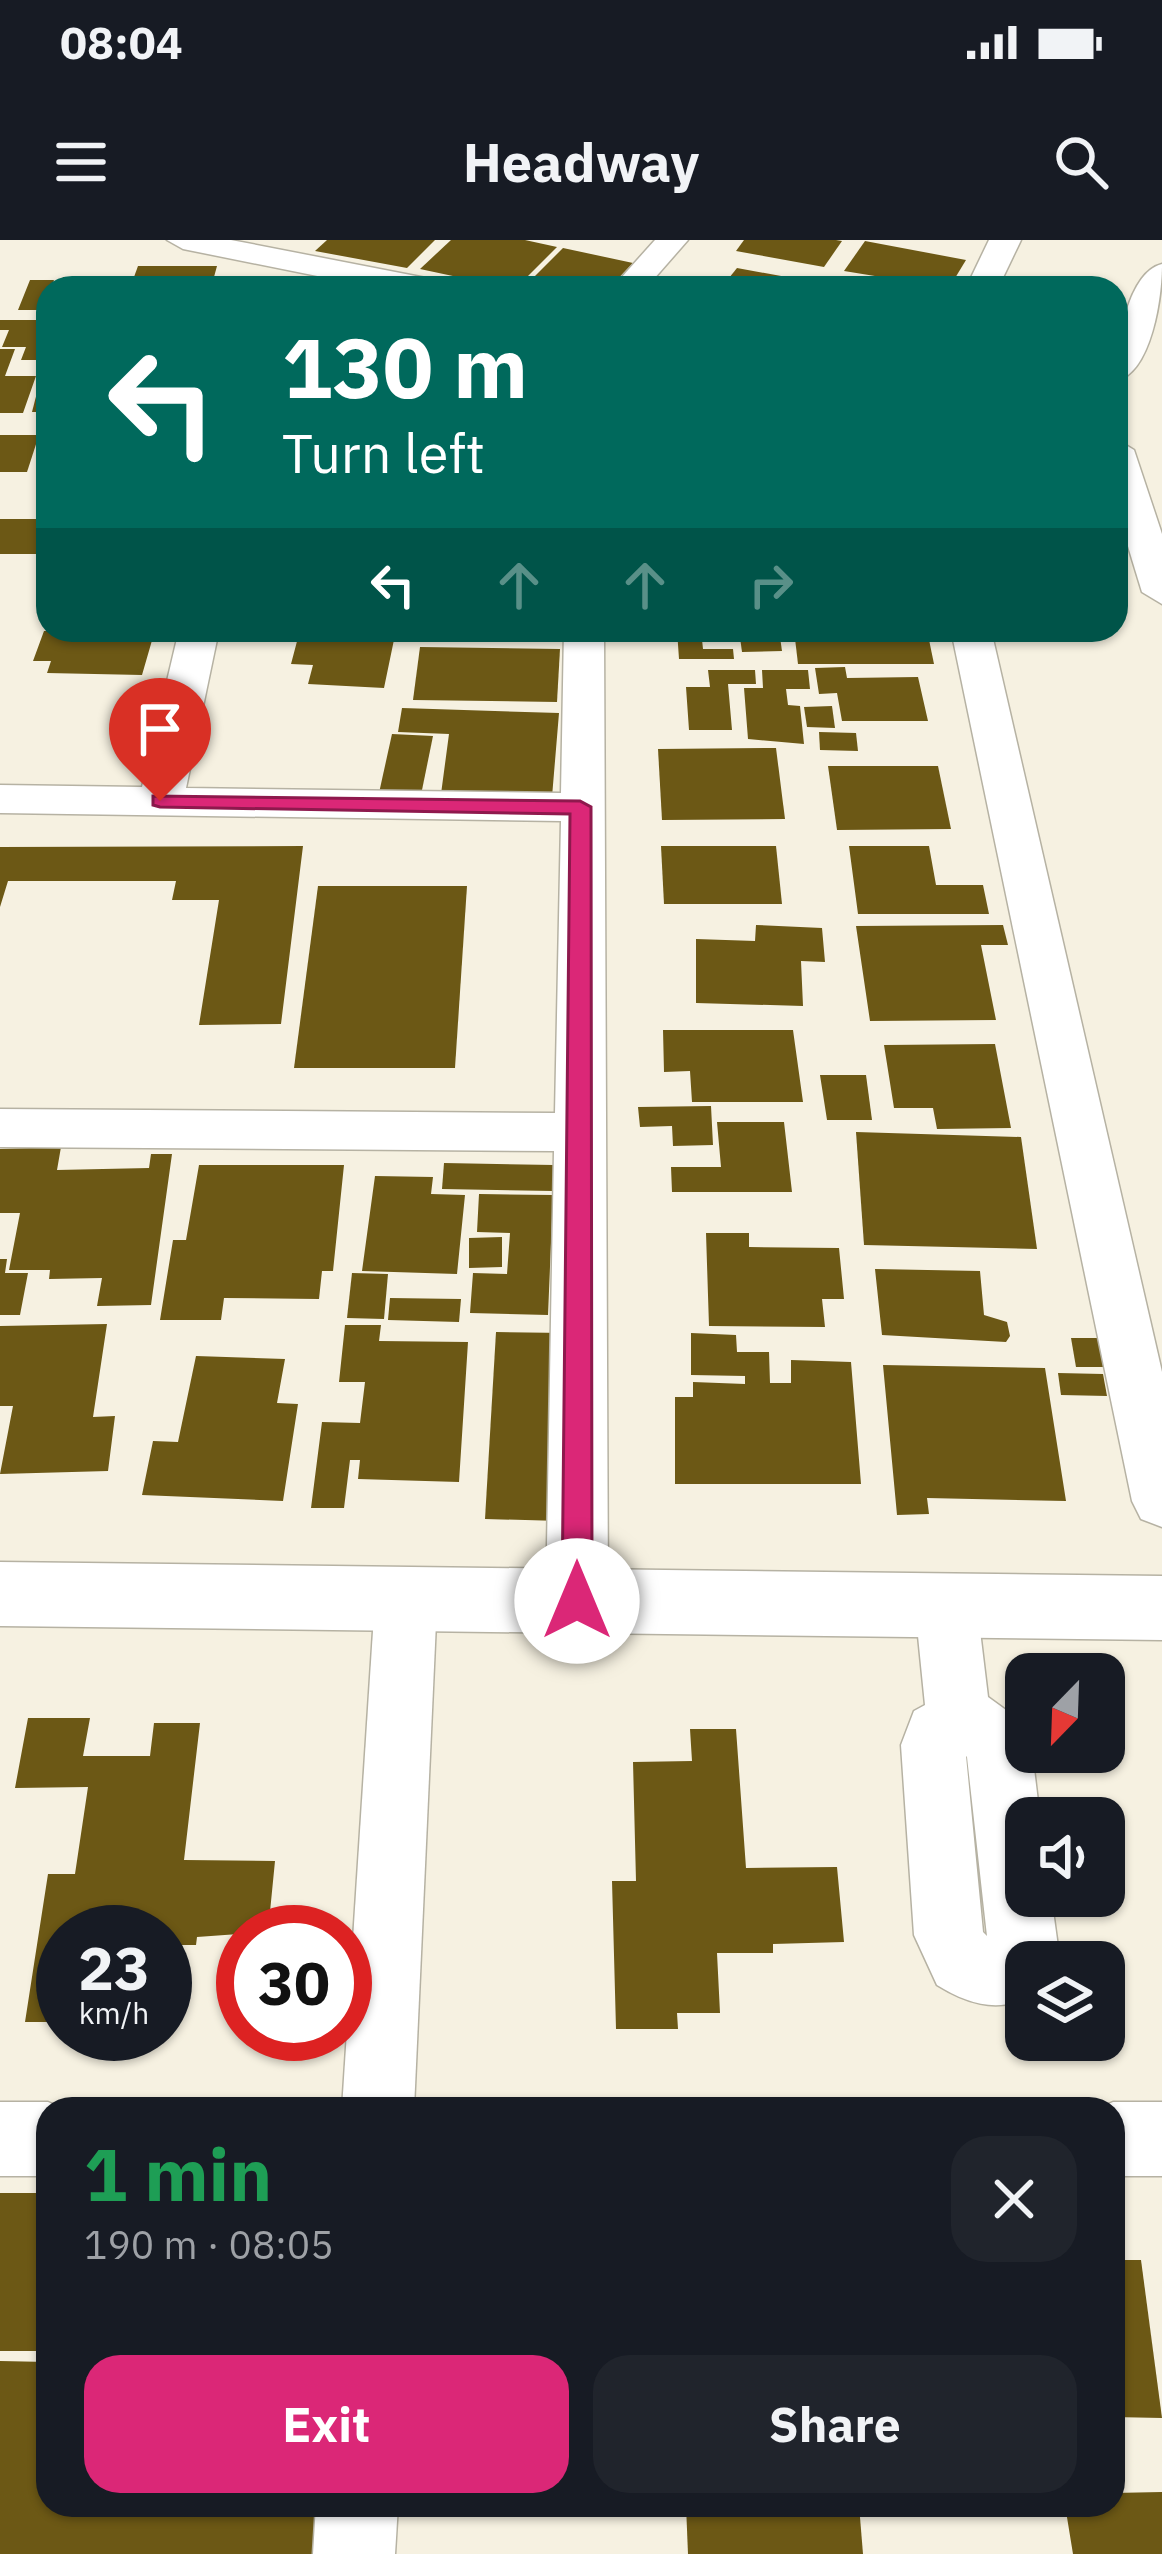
<!DOCTYPE html>
<html lang="en">
<head>
<meta charset="utf-8">
<style>
  :root { --surface:#171b24; --page:#20242c; --text:#f1f3f6; --muted:#9ea1a6; --accent:#db2777 }
  body { margin:0; font-family:"IBM Plex Sans",sans-serif; background:var(--page); color:var(--text); height:100vh; display:flex; flex-direction:column; font-size:45px; white-space:nowrap }
  * { box-sizing:border-box; margin:0 }
  p { font-size:39px; color:var(--muted) }
  .icon { flex:none; width:66px; height:66px; fill:none; stroke:currentColor; stroke-width:2; stroke-linecap:round; stroke-linejoin:round }
  .map { position:relative; flex:1; overflow:hidden }
  .drawer { position:absolute; left:36px; top:1857px; width:1089px; height:420px; display:flex; flex-direction:column; background:var(--surface); border-radius:36px; box-shadow:0 3px 9px #0004 }
  .drawer>* { flex:none }
  .guide { position:absolute; left:36px; top:36px; width:1092px; height:366px; border-radius:36px; box-shadow:0 3px 9px #0004; background:#00695c; color:#fff; overflow:hidden }
  .needle { width:78px; rotate:203deg }
  .controls { position:absolute; left:1005px; top:1413px; display:grid; gap:24px }
  .controls a { display:grid; place-items:center; width:120px; height:120px; border-radius:24px; background:var(--surface); box-shadow:0 3px 9px #0004; font-size:60px }
  .speed { position:absolute; left:36px; top:1665px; display:flex; gap:24px; font-size:60px; font-weight:700; text-align:center }
  .speed>* { display:grid; place-content:center; width:156px; height:156px; border-radius:50%; background:var(--surface); box-shadow:0 3px 9px #0004; line-height:1 }
  .speed small { font-size:30px; font-weight:400 }
  .speed .limit { border:18px solid #d22; background:#fff; color:#111 }
  .pin { position:absolute; display:grid; place-items:center; width:102px; height:102px; color:#fff; margin:-123px -51px; border-radius:50% 50% 50% 0; rotate:-45deg; box-shadow:0 0 12px #0007 }
  .pin .icon { rotate:45deg }
  .me { position:absolute; width:132px; margin:-66px; rotate:0deg; stroke-linejoin:round; filter:drop-shadow(0 0 9px #0008) }
  .turn { display:flex; align-items:center; gap:42px; height:252px; padding:0 48px; font-size:54px }
  .turn .icon { width:156px; height:156px; stroke-width:2.5 }
  .turn b { display:block; font-size:84px; line-height:102px }
  .lanes { display:flex; align-items:center; height:114px; padding:0 48px; background:#0003; justify-content:center; gap:60px; direction:ltr }
  .lanes .off { opacity:.35 }
  .round { display:grid; place-items:center; flex:none; width:126px; height:126px; border-radius:36px; background:var(--page) }
  .head { display:flex; align-items:center; justify-content:space-between; height:204px; padding:0 48px }
  h1 { font-size:72px; font-weight:700; line-height:90px; color:#1e9e55 }
  .button { display:flex; gap:24px; margin-top:auto; padding:24px 48px }
  .button a { flex:1; height:138px; border-radius:36px; background:var(--accent); color:#fff; font-size:48px; font-weight:700; line-height:138px; text-align:center }
  .button a+a { background:var(--page); color:var(--text) }
  .status { display:flex; justify-content:space-between; align-items:center; height:84px; padding:0 60px; background:var(--surface); direction:ltr }
  .status svg { height:33px; fill:currentColor }
  header { display:flex; justify-content:space-between; align-items:center; height:156px; padding:0 48px; background:var(--surface); font-size:54px; font-weight:700 }
  .map>svg:first-child { display:block }
</style>
</head>
<body>
<div class="status"><b>08:04</b><svg viewBox="0 0 49 12"><path d="M0 12V9h3v3zM5 12V6h3v6zM10 12V3h3v9zM15 12V0h3v12zM26 1h20v11H26zM47 4h2v5h-2z"/></svg></div>
<header><svg class="icon" aria-label="menu" viewBox="0 0 24 24"><path d="M4 6h16M4 12h16M4 18h16"/></svg>Headway<svg class="icon" aria-label="search" viewBox="0 0 24 24"><circle cx="10" cy="10" r="6"/><path d="M15 15l6 6"/></svg></header>
<div class="map">
<svg width="1162" height="2314" viewBox="0 0 1162 2314">
  <rect width="100%" height="100%" fill="#f6f1e1"/>
  <!-- building -->
  <g fill="#6c5815">
    <polygon points="327,0 435,0 407,28 315,11"/>
    <polygon points="451,0 525,0 557,7 516,48 509,48 420,29"/>
    <polygon points="744,0 836,0 842,1 824,27 736,11"/>
    <polygon points="865,1 966,20 949,48 844,31"/>
    <polygon points="563,8 633,23 609,48 523,48"/>
    <polygon points="138,26 217,26 211,48 130,48"/>
    <polygon points="737,28 814,42 809,48 721,48"/>
    <polygon points="63,37 113,37 110,48 59,48"/>
    <polygon points="30,40 54,40 43,70 18,70"/>
    <polygon points="0,80 48,80 48,120 21,120 26,107 2,107 9,90 0,90"/>
    <polygon points="0,109 15,109 5,136 36,136 23,173 0,173"/>
    <polygon points="41,137 48,137 48,172 32,172"/>
    <polygon points="0,195 39,195 27,232 0,232"/>
    <polygon points="0,279 48,279 37,314 0,314"/>
    <polygon points="155,390 142,435 47,433 51,421 33,421 44,391"/>
    <polygon points="300,390 396,390 384,448 308,444 313,425 291,424"/>
    <polygon points="677,390 701,390 703,409 733,409 734,419 679,419"/>
    <polygon points="739,390 779,390 782,411 742,412"/>
    <polygon points="794,390 927,390 934,424 798,424"/>
    <polygon points="420,407 560,409 557,462 413,460"/>
    <polygon points="845,427 847,438 918,437 928,481 842,481 837,453 819,454 815,428"/>
    <polygon points="708,430 755,430 756,444 728,444 732,490 689,490 686,447 710,447"/>
    <polygon points="762,430 808,430 810,449 786,449 788,465 800,466 804,504 748,499 744,448 763,448"/>
    <polygon points="832,466 835,488 807,487 804,467"/>
    <polygon points="402,468 559,473 552,557 441,554 449,494 398,492"/>
    <polygon points="819,492 856,493 858,511 820,510"/>
    <polygon points="392,494 433,496 421,555 379,553"/>
    <polygon points="776,508 785,579 662,580 658,509"/>
    <polygon points="828,526 938,526 951,589 837,590"/>
    <polygon points="303,606 281,784 199,785 219,660 172,660 176,641 8,641 0,667 0,607"/>
    <polygon points="661,606 776,606 782,664 664,664"/>
    <polygon points="849,606 929,606 936,645 983,645 989,674 858,674"/>
    <polygon points="318,646 467,646 455,828 294,828"/>
    <polygon points="756,685 822,688 825,722 801,721 803,766 696,763 696,699 755,701"/>
    <polygon points="1003,685 1008,705 981,705 996,780 870,781 856,686"/>
    <polygon points="663,790 793,790 803,862 692,862 690,831 664,832"/>
    <polygon points="995,804 1011,888 937,889 933,868 894,868 884,805"/>
    <polygon points="820,835 866,835 872,880 827,880"/>
    <polygon points="711,866 713,905 673,906 672,886 640,887 638,867"/>
    <polygon points="717,882 784,882 792,952 672,952 671,927 721,927"/>
    <polygon points="856,892 1021,897 1037,1009 864,1005"/>
    <polygon points="61,907 57,930 149,928 151,914 172,914 151,1065 97,1066 102,1038 49,1039 50,1030 9,1030 20,973 0,973 0,909"/>
    <polygon points="444,923 554,925 553,951 442,949"/>
    <polygon points="199,925 344,925 333,1031 322,1031 319,1059 224,1058 221,1080 160,1080 173,1000 186,1000"/>
    <polygon points="375,936 433,937 431,954 465,955 457,1034 362,1031"/>
    <polygon points="479,954 553,955 548,1075 470,1073 473,1033 507,1034 510,993 477,992"/>
    <polygon points="706,993 749,993 749,1007 839,1008 844,1059 822,1059 825,1087 709,1086"/>
    <polygon points="502,997 502,1027 469,1028 469,998"/>
    <polygon points="0,1019 7,1019 5,1033 28,1033 20,1075 0,1075"/>
    <polygon points="875,1029 980,1031 984,1075 1007,1082 1010,1096 1006,1102 882,1095"/>
    <polygon points="352,1033 388,1034 384,1079 347,1078"/>
    <polygon points="390,1058 461,1059 459,1082 388,1080"/>
    <polygon points="107,1084 93,1177 115,1176 108,1231 0,1234 13,1166 0,1166 0,1086"/>
    <polygon points="345,1085 381,1085 379,1101 468,1102 459,1242 358,1239 360,1220 350,1220 344,1268 311,1268 322,1182 360,1183 365,1142 339,1142"/>
    <polygon points="496,1092 566,1093 560,1281 485,1279"/>
    <polygon points="691,1093 736,1095 737,1112 769,1112 770,1143 791,1143 791,1120 851,1122 861,1244 675,1244 675,1157 693,1157 693,1142 745,1144 745,1136 691,1135"/>
    <polygon points="1071,1098 1101,1098 1106,1127 1076,1127"/>
    <polygon points="196,1116 285,1119 277,1163 298,1164 283,1261 142,1255 153,1201 178,1202"/>
    <polygon points="883,1125 1045,1128 1066,1261 927,1258 929,1274 897,1275"/>
    <polygon points="1058,1133 1103,1134 1107,1156 1061,1155"/>
    <polygon points="28,1478 90,1478 83,1516 150,1516 154,1483 200,1483 184,1620 275,1621 268,1692 197,1697 196,1705 165,1705 165,1692 63,1692 63,1782 25,1782 48,1634 75,1634 88,1547 15,1548"/>
    <polygon points="690,1489 736,1489 746,1628 837,1627 844,1702 773,1704 773,1713 717,1713 720,1773 677,1773 678,1789 616,1789 612,1641 636,1641 633,1522 692,1521"/>
    <rect x="0" y="1953" width="48" height="158"/>
    <polygon points="1113,2020 1141,2020 1162,2178 1113,2177"/>
    <polygon points="0,2121 48,2122 48,2265 318,2265 313,2314 0,2314"/>
    <polygon points="1162,2252 1162,2314 1073,2314 1065,2265 1113,2265 1113,2253"/>
    <polygon points="686,2265 859,2265 863,2314 688,2314"/>
  </g>
  <g fill="none" stroke-linecap="round" stroke-linejoin="round">
    <!-- street casing -->
    <g stroke="#b6b2a3" stroke-width="3">
      <g id="street">
        <polygon points="167,0 231,0 426,38 442,48 377,48 183,9"/>
        <polygon points="655,0 688,0 646,48 612,48"/>
        <polygon points="989,0 1021,0 998,48 966,48"/>
        <path d="M1162 24C1162 56 1152 132 1116 141 1116 110 1126 33 1162 24Z"/>
        <polygon points="1116,199 1134,210 1162,294 1162,364 1142,352 1116,267"/>
        <polygon points="179,390 219,390 186,548 561,553 564,390 604,390 608,1361 599,1380 577,1389 555,1380 546,1361 554,911 0,907 0,869 555,873 561,581 0,573 0,545 142,547"/>
        <polygon points="951,390 991,390 1162,1132 1162,1287 1141,1279 1132,1261"/>
        <polygon points="406,1332 428,1341 437,1360 414,1869 342,1869 375,1360 384,1341"/>
        <path d="M946 1338 968 1346 977 1366 988 1457 1021 1481 1026 1512H1032L1040 1578H1026V1656H1051L1059 1714 1055 1722H1026V1759C994 1772 966 1763 937 1745L914 1695 901 1505 914 1471 925 1465 915 1366 924 1346ZM966 1516 967 1517 987 1696 983 1692Z"/>
        <polygon points="0,1862 48,1862 64,1869 48,1869 48,1936 0,1936"/>
        <polygon points="1113,1862 1162,1862 1162,1936 1113,1936 1113,1869 1097,1869"/>
        <polygon points="316,2265 398,2265 395,2314 313,2314"/>
      </g>
    </g>
    <!-- secondary casing -->
    <g stroke="#b6b2a3" stroke-width="3">
      <polygon id="secondary" points="0,1322 1162,1336 1162,1400 0,1386"/>
    </g>
    <!-- street -->
    <use href="#street" fill="#fff" fill-rule="evenodd"/>
    <!-- secondary -->
    <use href="#secondary" fill="#fff" fill-rule="evenodd"/>
  </g>
  <!-- route -->
  <polygon fill="#db2777" stroke="#8e194d" stroke-width="3" points="153,556 580,561 591,567 592,1361 587,1370 577,1374 562,1361 570,574 160,567 153,565"/>
</svg>
<div class="controls">
<a><svg class="needle" viewBox="-14 -14 28 28"><path d="M0-13l5 13h-10z" fill="#e53935"/><path d="M0 13l5-13h-10z" fill="#9ea1a6"/></svg></a>
<a><svg class="icon" aria-label="sound" viewBox="0 0 24 24"><path d="M4 9h4l5-4v14l-5-4H4zM17 9q2 3 0 6"/></svg></a>
<a><svg class="icon" aria-label="layers" viewBox="0 0 24 24"><path d="M12 4l9 5-9 5-9-5zM3 14l9 5 9-5"/></svg></a>
</div>
<div class="speed"><div>23<small>km/h</small></div><div class="limit">30</div></div>
<div class="pin" style="left:160px;top:561px;background:#d93025"><svg class="icon" aria-label="arrive" viewBox="0 0 24 24"><path d="M6 21V4h12l-3 4 3 4H6"/></svg></div>
<svg class="me" style="left:577px;top:1361px" viewBox="-20 -20 40 40"><circle r="19" fill="#fff"/><path d="M0-13L10 11 0 6-10 11z" fill="#db2777"/></svg>
<div class="guide">
<div class="turn"><svg class="icon" aria-label="left" viewBox="0 0 24 24"><path d="M17 20v-9H6M10 6l-5 5 5 5"/></svg><div><b>130 m</b>Turn left</div></div>
<div class="lanes"><svg class="icon" aria-label="left" viewBox="0 0 24 24"><path d="M17 20v-9H6M10 6l-5 5 5 5"/></svg><svg class="icon off" aria-label="ahead" viewBox="0 0 24 24"><path d="M12 20V5M6 11l6-6 6 6"/></svg><svg class="icon off" aria-label="ahead" viewBox="0 0 24 24"><path d="M12 20V5M6 11l6-6 6 6"/></svg><svg class="icon off" aria-label="right" viewBox="0 0 24 24"><path d="M7 20v-9h11M14 6l5 5-5 5"/></svg></div>
</div>
<section class="drawer">
<div class="head"><div><h1>1 min</h1><p>190 m · 08:05</p></div><a class="round"><svg class="icon" aria-label="close" viewBox="0 0 24 24"><path d="M6 6l12 12M18 6L6 18"/></svg></a></div>
<div class="button"><a>Exit</a><a>Share</a></div>
</section>
</div>
</body>
</html>
